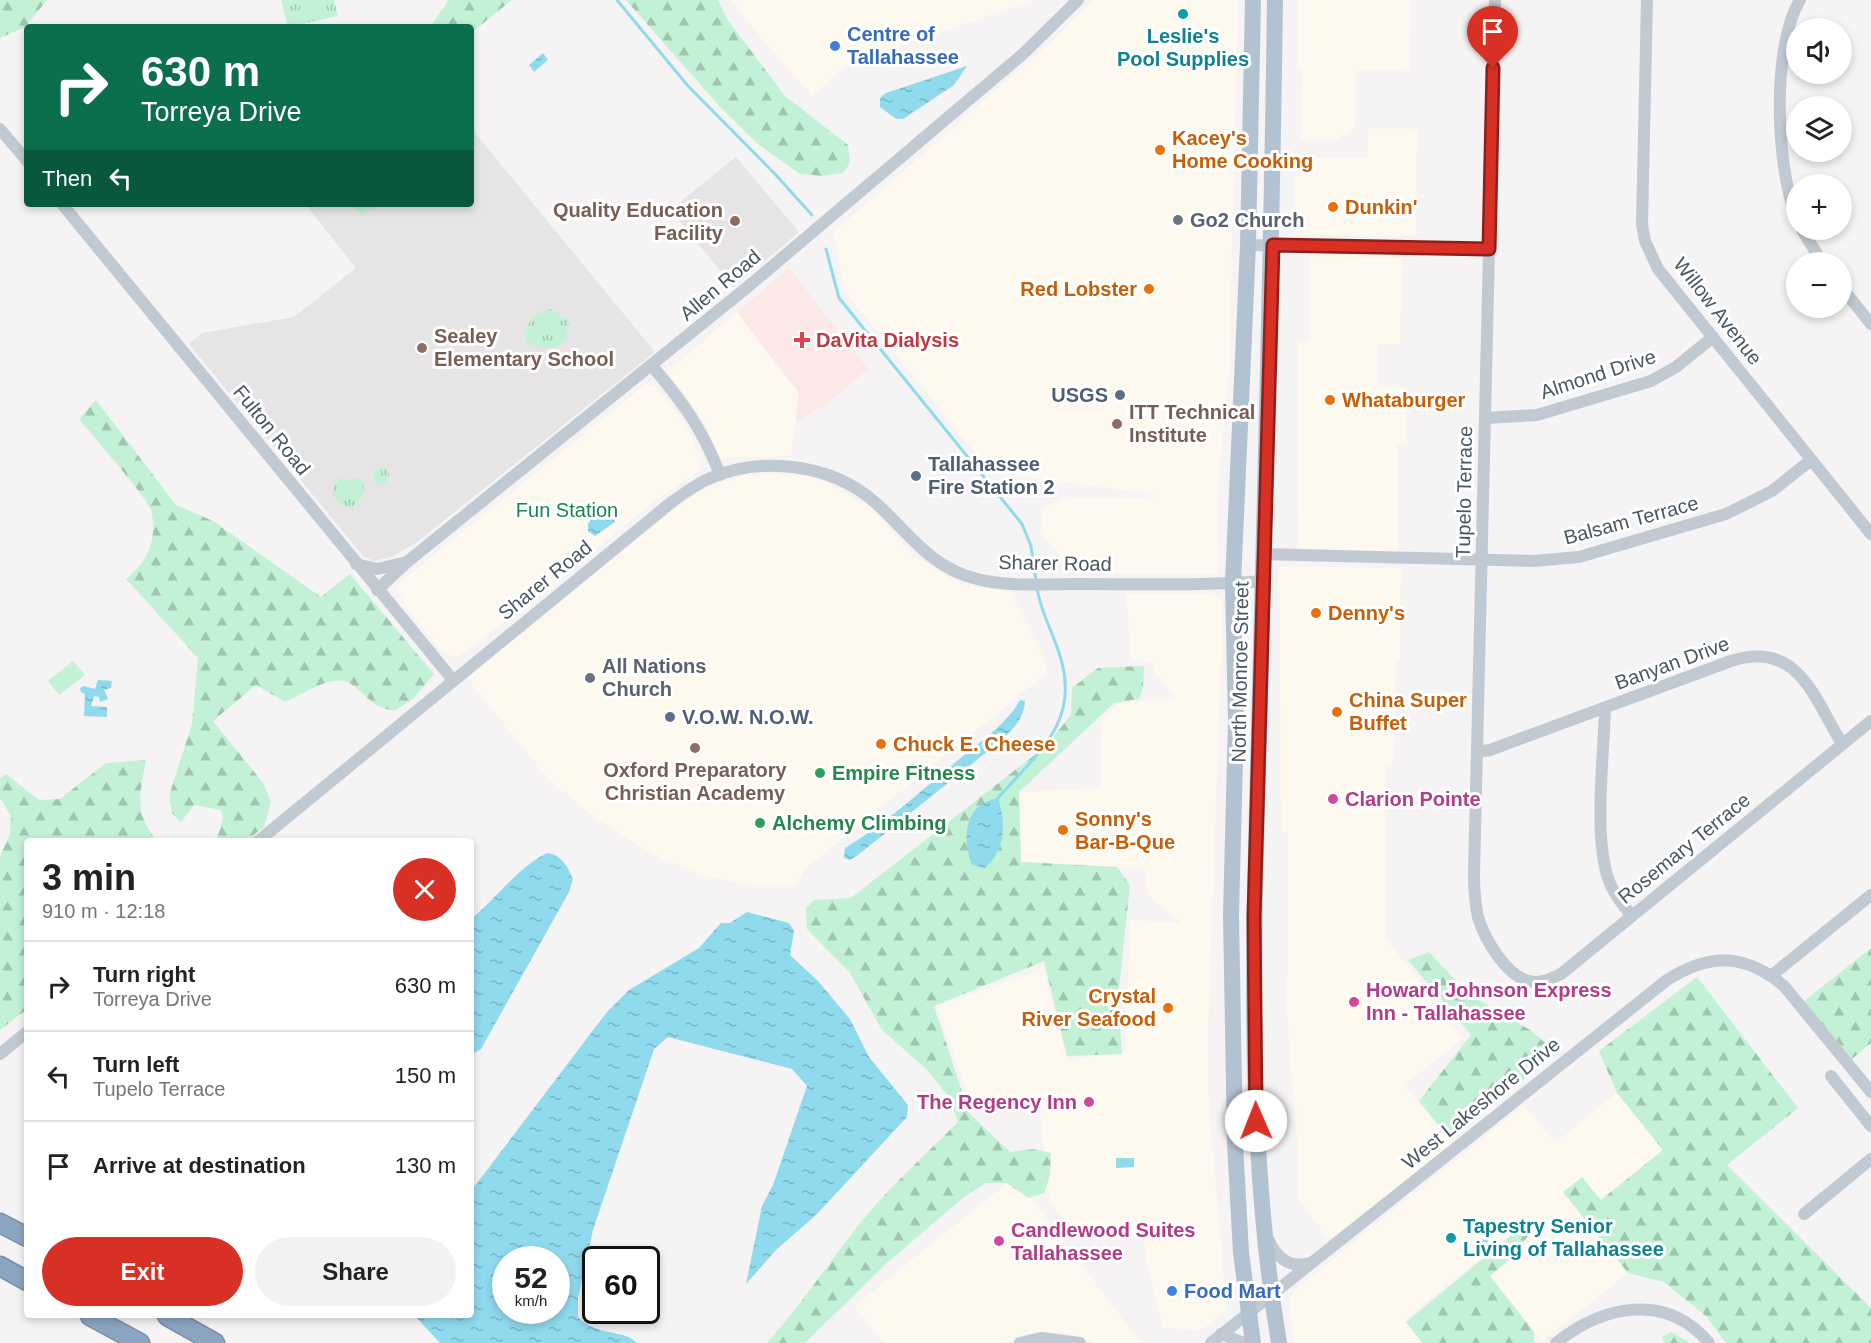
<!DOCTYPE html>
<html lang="en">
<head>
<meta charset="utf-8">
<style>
  :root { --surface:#fff; --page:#f2f2f2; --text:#222; --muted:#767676; --line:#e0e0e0; --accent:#d93025 }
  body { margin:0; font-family:Helvetica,sans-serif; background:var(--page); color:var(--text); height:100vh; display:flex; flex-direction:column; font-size:22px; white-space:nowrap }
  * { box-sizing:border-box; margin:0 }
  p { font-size:20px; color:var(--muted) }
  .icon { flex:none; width:33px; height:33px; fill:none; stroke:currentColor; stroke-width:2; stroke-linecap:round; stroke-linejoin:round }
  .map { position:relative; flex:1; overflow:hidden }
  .side { position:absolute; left:24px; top:838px; width:450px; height:480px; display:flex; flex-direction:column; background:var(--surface); border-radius:6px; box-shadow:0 3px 9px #0003 }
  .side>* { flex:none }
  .banner { position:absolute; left:24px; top:24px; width:450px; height:183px; border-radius:6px; box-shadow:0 3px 9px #0003; background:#0b6e4f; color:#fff; overflow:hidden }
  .fabs { position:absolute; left:1786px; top:18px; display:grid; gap:12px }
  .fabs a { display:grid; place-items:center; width:66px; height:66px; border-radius:50%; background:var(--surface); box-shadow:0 3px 9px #0003; font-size:30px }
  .speed { position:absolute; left:492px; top:1246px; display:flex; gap:12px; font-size:30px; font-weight:700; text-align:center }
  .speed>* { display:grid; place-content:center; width:78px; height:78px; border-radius:50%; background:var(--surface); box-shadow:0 3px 9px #0003; line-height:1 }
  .speed small { font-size:15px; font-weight:400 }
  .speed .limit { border:3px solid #111; border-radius:9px; background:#fff; color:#111 }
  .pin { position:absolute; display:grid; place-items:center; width:51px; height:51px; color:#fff; margin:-62px -26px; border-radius:50% 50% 50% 0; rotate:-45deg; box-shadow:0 0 6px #0007 }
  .pin .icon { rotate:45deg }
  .me { position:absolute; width:66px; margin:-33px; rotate:359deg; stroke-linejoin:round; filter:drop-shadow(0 0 4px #0008) }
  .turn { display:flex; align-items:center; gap:21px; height:126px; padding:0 18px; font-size:27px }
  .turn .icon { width:78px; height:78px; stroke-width:2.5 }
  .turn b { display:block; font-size:42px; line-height:51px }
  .then { display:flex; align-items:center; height:57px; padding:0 18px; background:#0003; gap:12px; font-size:22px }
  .round { display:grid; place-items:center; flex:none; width:63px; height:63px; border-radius:32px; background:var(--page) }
  .overview { display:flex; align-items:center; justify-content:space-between; height:102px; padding:0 18px }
  h1 { font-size:36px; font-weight:800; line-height:45px }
  .button { display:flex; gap:12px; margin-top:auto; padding:12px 18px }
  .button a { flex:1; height:69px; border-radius:36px; background:var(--accent); color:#fff; font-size:24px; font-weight:800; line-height:69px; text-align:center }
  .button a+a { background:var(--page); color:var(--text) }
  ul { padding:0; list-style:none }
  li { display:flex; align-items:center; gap:18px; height:90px; padding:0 18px; border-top:2px solid var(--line) }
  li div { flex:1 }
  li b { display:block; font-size:22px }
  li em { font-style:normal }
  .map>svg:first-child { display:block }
</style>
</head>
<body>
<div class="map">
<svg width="1871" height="1343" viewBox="0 0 1871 1343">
  <defs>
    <pattern id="forest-firs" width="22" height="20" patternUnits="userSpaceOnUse" patternTransform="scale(1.5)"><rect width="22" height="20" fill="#c3f1d5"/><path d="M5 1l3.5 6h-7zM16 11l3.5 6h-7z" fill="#a0c6b0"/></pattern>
    <pattern id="park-tufts" width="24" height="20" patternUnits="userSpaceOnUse" patternTransform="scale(1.5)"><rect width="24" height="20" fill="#c3f1d5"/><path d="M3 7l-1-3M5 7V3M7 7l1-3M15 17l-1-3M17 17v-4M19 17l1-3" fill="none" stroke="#a0c6b0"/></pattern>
    <pattern id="water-ripples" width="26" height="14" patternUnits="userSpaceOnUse" patternTransform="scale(1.5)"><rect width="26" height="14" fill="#90daee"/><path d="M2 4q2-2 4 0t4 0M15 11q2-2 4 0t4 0" fill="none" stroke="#78b4c4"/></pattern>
  </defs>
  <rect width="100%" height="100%" fill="#f5f3f3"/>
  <!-- commercial -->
  <g fill="#fdf9ef">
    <polygon points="732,0 1036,0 846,65 812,96 752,27"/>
    <polygon points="1093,0 1238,0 1229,372 1217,501 1218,574 1068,573 1067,564 1040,532 1043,507 1065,497 1154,499 1154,494 992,473 843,289 834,232 1059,35"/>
    <polygon points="1297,0 1410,0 1409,71 1357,70 1355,129 1334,141 1301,140 1303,70 1297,69"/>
    <polygon points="1368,128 1417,129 1416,236 1295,235 1295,158 1368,158"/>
    <polygon points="1310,256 1402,258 1400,344 1377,344 1377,387 1406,387 1407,445 1397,445 1397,552 1299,549 1298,342 1309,342"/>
    <polygon points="737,312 799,393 791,456 720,458 704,421 670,376 669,371"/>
    <polygon points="646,384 655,386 686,425 702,463 699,471 656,500 522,609 456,658 441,650 407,609 397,589 398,584"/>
    <polygon points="765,473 806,476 830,484 872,509 913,555 930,567 961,584 1011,592 1045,660 1046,674 805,869 797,885 752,885 707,877 664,860 639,846 594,817 548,779 467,678 678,506 706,488 740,477"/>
    <polygon points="1279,566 1401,568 1400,659 1396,659 1393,764 1385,765 1385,938 1424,986 1421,989 1463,1039 1404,1085 1453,1144 1328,1240 1298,1197 1299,1166 1287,1016 1288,833 1281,832"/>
    <polygon points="1126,594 1211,594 1223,600 1208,1036 1209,1108 1227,1310 1201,1330 1162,1328 1141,1233 1081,1237 1050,1203 1038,1096 973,1111 937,1006 1043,969 1068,1062 1100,1053 1126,1052 1130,920 1182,923 1148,896 1145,868 1021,862 1019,792 1101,788 1101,724 1108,714 1119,703 1176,699 1153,670 1152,662 1131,659"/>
    <polygon points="1617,1093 1663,1150 1600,1200 1563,1193 1628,1273 1542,1341 1490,1277 1531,1244 1519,1228 1405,1319 1423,1343 1294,1343 1289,1302 1296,1289 1524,1105 1555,1143"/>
    <polygon points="1015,1177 1141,1343 1094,1343 1067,1333 1050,1332 1028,1333 1005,1343 884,1343 854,1306"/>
  </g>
  <!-- education -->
  <g fill="#e6e4e5">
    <polygon points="471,128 655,352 417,542 392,557 374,561 364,557 189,344 202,333 294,317 356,268 305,204 471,204"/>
    <polygon points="736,157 799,232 734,287 670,210"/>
  </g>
  <!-- medical -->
  <polygon fill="#fce8e6" points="789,268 868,369 827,404 796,422 799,393 737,312"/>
  <!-- grass -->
  <g fill="#c3f1d5">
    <polygon points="352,204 375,204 362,216"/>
    <polygon points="73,661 85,675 59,695 48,681"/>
  </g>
  <!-- forest -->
  <g fill="url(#forest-firs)">
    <polygon points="0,0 47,0 25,27 0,38"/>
    <polygon points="449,0 512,0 471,33 471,27 430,27"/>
    <polygon points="626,0 718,0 727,19 785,96 848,145 850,163 843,173 821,176 800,174 759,145 721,108"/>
    <path d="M96 400 176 505 213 521 321 597 350 574 434 674 413 699 394 711C368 705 371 698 351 684 334 672 302 695 285 702L256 685 213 721 263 783 271 802 264 827 246 841H216L223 819 221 810 194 805 181 822 172 813 169 796 192 724 198 658 126 579C148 562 158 538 151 510 147 497 91 434 79 419Z"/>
    <path d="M1144 666 1143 687 1139 699 1114 703 1019 792 1021 862 1117 867 1130 885 1118 997 1122 1054 1067 1056 1044 961 934 1006 969 1113 1010 1152 1034 1149 1051 1153 1050 1175 1044 1193 1028 1198 1007 1183H986L964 1197 887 1263 805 1343H767C803 1303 831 1259 865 1217 894 1183 926 1154 958 1122L949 1097 926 1069 882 1030 850 973 807 929 806 908 814 900 851 898 1046 746 1071 715 1072 688 1098 668Z"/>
    <path d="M146 760C140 794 133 812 157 841L27 842V1009L0 1030V856L10 834 11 816 0 798V778L6 774 39 800 60 799 106 763Z"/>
    <polygon points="1871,948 1871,1043 1852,1059 1803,1002"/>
    <polygon points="1429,952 1467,993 1530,1030 1557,1053 1450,1139 1419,1101 1471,1035 1408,960"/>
    <polygon points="1697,977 1798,1108 1727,1165 1871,1308 1871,1343 1726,1343 1706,1316 1664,1282 1628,1273 1563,1192 1582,1177 1601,1200 1663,1150 1617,1093 1599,1051"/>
    <polygon points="1520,1228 1528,1236 1514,1255 1490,1276 1534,1332 1534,1343 1422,1343 1406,1322"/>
    <polygon points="1671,1332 1690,1343 1664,1343 1662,1337"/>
  </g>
  <!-- park -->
  <g fill="url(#park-tufts)">
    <polygon points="281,0 334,0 338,16 288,27"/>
    <path d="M551 309 569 321 565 341C552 351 541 349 527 343L524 333 533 316Z"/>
    <circle cx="381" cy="476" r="8"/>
    <polygon points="339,478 347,480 358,478 364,483 363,495 352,509 340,504 333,495 334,485"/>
  </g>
  <!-- water -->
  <g fill="url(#water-ripples)" fill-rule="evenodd">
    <polygon points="543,53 548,60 534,72 529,65"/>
    <polygon points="967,66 954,85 903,119 896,119 880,107 880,98 886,93"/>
    <polygon points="595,511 610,512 615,522 595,536 588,531 588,524"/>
    <polygon points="98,680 112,681 111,688 104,690 108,699 100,702 99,697 94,696 91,706 107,707 107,717 84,716 85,694 81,692 80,688 84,686 95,689"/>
    <path d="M1020 700 1025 701C1024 718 1014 728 1003 739L858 855 850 860 844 858 845 848C885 824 921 791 957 761 979 742 1006 725 1020 700Z"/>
    <path d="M998 798C1006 823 1006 849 985 868L972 865C962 837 963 805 998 798Z"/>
    <path d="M547 853C561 854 568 867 573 879L569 892 481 1049 471 1055V919C497 898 517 868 547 853Z"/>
    <path d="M747 912 789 923 794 931 790 955 818 981 850 1019 869 1057 908 1105 907 1117 816 1215 776 1250 746 1284 762 1206 773 1185 807 1086 792 1069 668 1037 654 1049 593 1230 578 1298V1317C597 1337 624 1329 637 1343H440L415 1316H471V1191L607 1012 629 990 699 948 721 923H730ZM506 1260H556V1311H506Z"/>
    <polygon points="1116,1158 1134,1158 1134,1167 1116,1168"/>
    <polygon points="1486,1238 1490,1244 1477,1253 1473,1245"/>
  </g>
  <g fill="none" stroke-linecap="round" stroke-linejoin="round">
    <!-- stream -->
    <g stroke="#90daee" stroke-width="3">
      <polyline points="617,0 688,86 775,174 812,215"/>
      <polyline points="826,249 839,298 1022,524 1031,546 1036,581"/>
      <path d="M998 798C1035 755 1078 725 1062 663 1056 637 1041 615 1037 588"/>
    </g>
    <!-- highway casing -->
    <g stroke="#7690ad" stroke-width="21">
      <g id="highway">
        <polyline points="0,1223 27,1237"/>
        <polyline points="0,1266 27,1281"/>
        <polyline points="90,1316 140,1343"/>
        <polyline points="167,1316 215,1343"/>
      </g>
    </g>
    <!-- minor -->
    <g stroke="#c1cad2" stroke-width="12">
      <path d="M1495 0 1474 874C1474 889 1475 903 1478 917 1484 938 1506 976 1529 981 1541 984 1550 979 1561 974L1871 721"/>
      <polyline points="1647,0 1642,224 1645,241 1658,269 1871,534"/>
      <polyline points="0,129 27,161"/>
      <polyline points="62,204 453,680"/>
      <path d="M1797 219C1776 168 1771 48 1800 0"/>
      <polyline points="1802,230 1822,262"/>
      <polyline points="1248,245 1489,249"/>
      <polyline points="1842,288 1871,324"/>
      <path d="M652 366C683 402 703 430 720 475"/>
      <polyline points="1485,418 1537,415 1651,381 1676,367 1713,337"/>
      <polyline points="1264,554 1533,561 1579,557 1726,514 1772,491 1811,460"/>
      <polyline points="356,564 377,569 407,562"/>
      <polyline points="377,590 407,562 750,285 1023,54 1078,0"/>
      <path d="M1605 708C1604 754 1593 838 1609 881 1614 894 1623 905 1632 916"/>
      <path d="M1477 752 1490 750 1731 661C1798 640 1813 696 1842 744"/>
      <path d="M257 842 668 505C680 496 692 487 706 480 760 455 832 463 877 504 910 534 931 568 977 579 1008 587 1044 584 1076 584 1139 584 1201 586 1263 581"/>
      <polyline points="1771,976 1871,895"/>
      <polyline points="0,1054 27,1032"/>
      <polyline points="1831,1076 1871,1126"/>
      <polyline points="1804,1214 1871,1159"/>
      <path d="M1268 1239C1277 1258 1289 1269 1310 1263"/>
      <polyline points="1221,1334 1244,1343"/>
      <polyline points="1020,1343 1041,1338 1080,1343"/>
      <path d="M1211 1343 1667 980C1709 953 1745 953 1784 986L1871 1092"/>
      <path d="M1556 1343C1602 1306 1666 1291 1709 1343"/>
    </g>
    <!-- major -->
    <g stroke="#b3c2d1" stroke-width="16">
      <polyline points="1253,0 1248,245 1233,583 1236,721 1231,914 1235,1143 1241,1253 1253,1343"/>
      <path d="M1275 0C1272 243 1265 486 1259 730 1254 934 1245 1140 1279 1343"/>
    </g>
    <!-- highway -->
    <use href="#highway" stroke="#8ba5c1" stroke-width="18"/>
  </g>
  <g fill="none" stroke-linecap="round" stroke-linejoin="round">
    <!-- route casing -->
    <g stroke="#8d1f18" stroke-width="15">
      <polyline id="route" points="1256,1121 1254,917 1273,245 1489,249 1493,68"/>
    </g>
    <!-- route -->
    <use href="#route" stroke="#d93025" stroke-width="10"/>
  </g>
  <!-- markers -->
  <g fill="#0f9aa8" stroke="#fff" stroke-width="2">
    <circle cx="1183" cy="14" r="6"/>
    <circle cx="1451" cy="1238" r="6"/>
  </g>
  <g fill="#3f7fe0" stroke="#fff" stroke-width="2">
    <circle cx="835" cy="46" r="6"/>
    <circle cx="1172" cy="1291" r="6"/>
  </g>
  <g fill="#e8710a" stroke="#fff" stroke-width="2">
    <circle cx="1160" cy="150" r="6"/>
    <circle cx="1333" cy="207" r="6"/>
    <circle cx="1149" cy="289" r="6"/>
    <circle cx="1330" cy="400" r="6"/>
    <circle cx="1316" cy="613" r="6"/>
    <circle cx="1337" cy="712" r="6"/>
    <circle cx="881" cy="744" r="6"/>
    <circle cx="1063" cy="830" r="6"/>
    <circle cx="1168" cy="1008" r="6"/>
  </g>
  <g fill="#6b7280" stroke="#fff" stroke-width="2">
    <circle cx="1178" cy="220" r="6"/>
    <circle cx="590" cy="678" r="6"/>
  </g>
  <g fill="#8d6e63" stroke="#fff" stroke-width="2">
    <circle cx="735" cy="221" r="6"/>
    <circle cx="422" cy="348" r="6"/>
    <circle cx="1117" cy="424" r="6"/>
    <circle cx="695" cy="748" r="6"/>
  </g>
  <path fill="#e0444e" stroke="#fff" stroke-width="2" d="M799 331h6v6h6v6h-6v6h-6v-6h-6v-6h6z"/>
  <g fill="#5c6f8a" stroke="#fff" stroke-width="2">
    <circle cx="1120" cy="395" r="6"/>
    <circle cx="916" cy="476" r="6"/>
    <circle cx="670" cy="717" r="6"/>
  </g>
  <g fill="#2e9e5b" stroke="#fff" stroke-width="2">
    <circle cx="820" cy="773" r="6"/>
    <circle cx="760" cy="823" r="6"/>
  </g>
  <g fill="#d1479c" stroke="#fff" stroke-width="2">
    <circle cx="1333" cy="799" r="6"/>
    <circle cx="1354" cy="1002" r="6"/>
    <circle cx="1089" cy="1102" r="6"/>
    <circle cx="999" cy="1241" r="6"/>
  </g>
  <g text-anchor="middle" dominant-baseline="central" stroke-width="6" stroke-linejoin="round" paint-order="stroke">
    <!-- shop labels -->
    <g font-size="20" font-weight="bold" fill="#366cbe" stroke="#fff" text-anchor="start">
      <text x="847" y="34">Centre of<tspan x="847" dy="23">Tallahassee</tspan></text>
      <text x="1184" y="1291">Food Mart</text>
    </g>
    <!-- culture labels -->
    <g font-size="20" font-weight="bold" fill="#0d838f" stroke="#fff">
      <text x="1183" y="36">Leslie's<tspan x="1183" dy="23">Pool Supplies</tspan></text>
      <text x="1463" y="1226" text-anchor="start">Tapestry Senior<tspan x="1463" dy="23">Living of Tallahassee</tspan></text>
    </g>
    <!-- food labels -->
    <g font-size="20" font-weight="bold" fill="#c56008" stroke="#fff" text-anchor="start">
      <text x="1172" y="138">Kacey's<tspan x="1172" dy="23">Home Cooking</tspan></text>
      <text x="1345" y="207">Dunkin'</text>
      <text x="1137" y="289" text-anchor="end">Red Lobster</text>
      <text x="1342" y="400">Whataburger</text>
      <text x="1328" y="613">Denny's</text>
      <text x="1349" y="700">China Super<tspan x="1349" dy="23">Buffet</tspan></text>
      <text x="893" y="744">Chuck E. Cheese</text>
      <text x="1075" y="819">Sonny's<tspan x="1075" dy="23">Bar-B-Que</tspan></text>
      <text x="1156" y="996" text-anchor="end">Crystal<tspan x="1156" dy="23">River Seafood</tspan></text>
    </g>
    <!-- education labels -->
    <g font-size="20" font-weight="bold" fill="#785e54" stroke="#fff" text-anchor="start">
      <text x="723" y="210" text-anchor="end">Quality Education<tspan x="723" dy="23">Facility</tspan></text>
      <text x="434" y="336">Sealey<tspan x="434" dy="23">Elementary School</tspan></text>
      <text x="1129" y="412">ITT Technical<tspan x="1129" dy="23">Institute</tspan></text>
      <text x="695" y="770" text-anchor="middle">Oxford Preparatory<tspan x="695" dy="23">Christian Academy</tspan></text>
    </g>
    <!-- worship labels -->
    <g font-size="20" font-weight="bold" fill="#5b616d" stroke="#fff" text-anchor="start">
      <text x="1190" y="220">Go2 Church</text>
      <text x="602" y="666">All Nations<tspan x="602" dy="23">Church</tspan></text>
    </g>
    <!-- street labels -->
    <g font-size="20" fill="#4a5661" stroke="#fff">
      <text transform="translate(720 285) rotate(-40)">Allen Road</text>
      <text transform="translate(1718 311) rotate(52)">Willow Avenue</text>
      <text transform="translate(1598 374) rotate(-18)">Almond Drive</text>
      <text transform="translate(272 430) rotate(51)">Fulton Road</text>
      <text transform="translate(1464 492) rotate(-89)">Tupelo Terrace</text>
      <text transform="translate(1631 520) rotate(-15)">Balsam Terrace</text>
      <text transform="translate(1055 563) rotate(1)">Sharer Road</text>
      <text transform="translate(545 580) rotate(-39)">Sharer Road</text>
      <text transform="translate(1672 663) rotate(-20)">Banyan Drive</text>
      <text transform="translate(1240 672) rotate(-89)">North Monroe Street</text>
      <text transform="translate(1684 848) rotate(-39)">Rosemary Terrace</text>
      <text transform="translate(1481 1103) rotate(-39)">West Lakeshore Drive</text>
    </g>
    <!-- health labels -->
    <g font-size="20" font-weight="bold" fill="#be3a42" stroke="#fff" text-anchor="start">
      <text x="816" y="340">DaVita Dialysis</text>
    </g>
    <!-- service labels -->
    <g font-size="20" font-weight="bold" fill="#4e5e75" stroke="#fff" text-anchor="start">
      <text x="1108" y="395" text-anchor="end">USGS</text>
      <text x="928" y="464">Tallahassee<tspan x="928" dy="23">Fire Station 2</tspan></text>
      <text x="682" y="717">V.O.W. N.O.W.</text>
    </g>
    <!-- park labels -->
    <g font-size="20" fill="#17864f" stroke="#fff">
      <text x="567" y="510">Fun Station</text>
    </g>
    <!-- leisure labels -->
    <g font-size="20" font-weight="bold" fill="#27864d" stroke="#fff" text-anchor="start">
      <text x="832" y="773">Empire Fitness</text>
      <text x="772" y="823">Alchemy Climbing</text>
    </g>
    <!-- hotel labels -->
    <g font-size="20" font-weight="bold" fill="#b23c85" stroke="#fff" text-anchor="start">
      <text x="1345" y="799">Clarion Pointe</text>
      <text x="1366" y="990">Howard Johnson Express<tspan x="1366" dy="23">Inn - Tallahassee</tspan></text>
      <text x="1077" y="1102" text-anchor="end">The Regency Inn</text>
      <text x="1011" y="1230">Candlewood Suites<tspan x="1011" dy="23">Tallahassee</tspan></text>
    </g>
  </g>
</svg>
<div class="fabs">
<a><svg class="icon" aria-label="sound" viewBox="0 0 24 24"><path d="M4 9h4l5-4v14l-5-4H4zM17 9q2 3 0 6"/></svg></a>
<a><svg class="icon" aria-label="layers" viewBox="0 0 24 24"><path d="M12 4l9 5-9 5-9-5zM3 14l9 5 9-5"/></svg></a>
<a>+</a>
<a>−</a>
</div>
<div class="speed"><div>52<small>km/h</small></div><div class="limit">60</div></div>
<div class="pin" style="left:1493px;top:68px;background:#d93025"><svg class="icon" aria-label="arrive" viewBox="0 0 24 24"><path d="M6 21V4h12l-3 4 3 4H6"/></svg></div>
<svg class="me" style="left:1256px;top:1121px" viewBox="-20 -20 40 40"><circle r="19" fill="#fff"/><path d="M0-13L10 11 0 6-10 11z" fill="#d93025"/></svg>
<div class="banner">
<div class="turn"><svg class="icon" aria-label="right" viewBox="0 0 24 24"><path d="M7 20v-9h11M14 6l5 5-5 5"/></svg><div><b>630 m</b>Torreya Drive</div></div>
<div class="then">Then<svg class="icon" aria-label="left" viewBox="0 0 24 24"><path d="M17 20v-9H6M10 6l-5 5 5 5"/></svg></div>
</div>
<section class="side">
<div class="overview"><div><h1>3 min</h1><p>910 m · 12:18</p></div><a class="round" style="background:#d93025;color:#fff"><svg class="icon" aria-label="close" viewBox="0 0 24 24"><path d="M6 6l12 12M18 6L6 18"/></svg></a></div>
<ul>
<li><svg class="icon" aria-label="right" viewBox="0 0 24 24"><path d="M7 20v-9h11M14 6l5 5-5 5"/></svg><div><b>Turn right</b><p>Torreya Drive</p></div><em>630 m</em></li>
<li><svg class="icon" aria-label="left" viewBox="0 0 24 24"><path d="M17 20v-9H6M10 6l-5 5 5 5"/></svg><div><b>Turn left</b><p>Tupelo Terrace</p></div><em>150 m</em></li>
<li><svg class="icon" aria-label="arrive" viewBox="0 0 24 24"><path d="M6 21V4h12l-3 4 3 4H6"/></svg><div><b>Arrive at destination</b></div><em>130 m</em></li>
</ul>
<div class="button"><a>Exit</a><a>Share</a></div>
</section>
</div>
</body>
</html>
